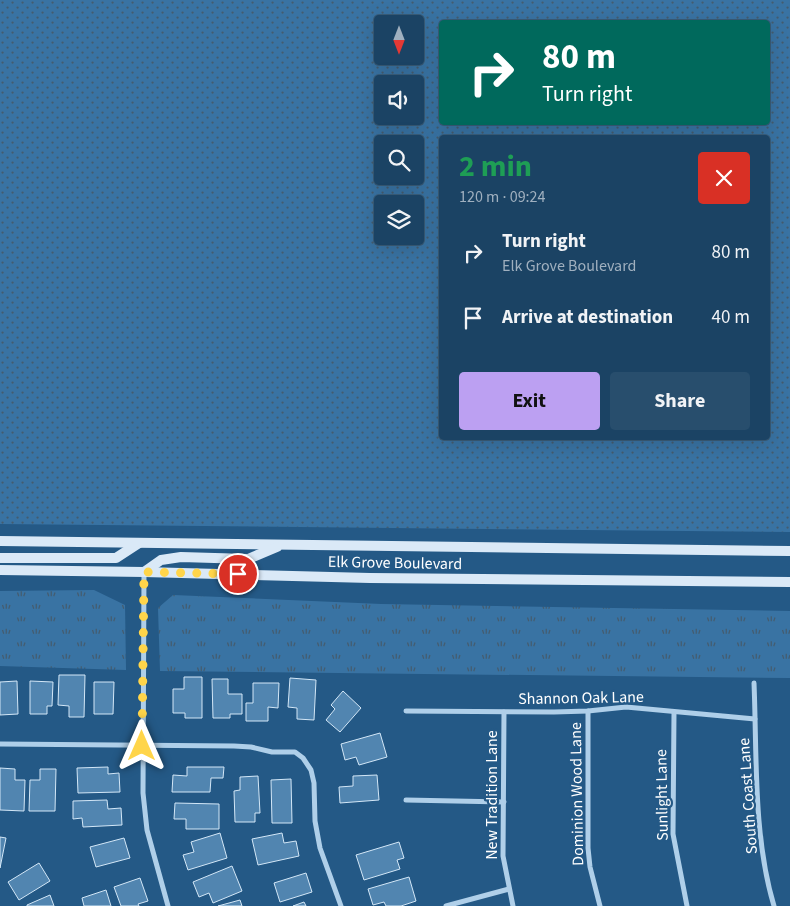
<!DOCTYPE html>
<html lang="en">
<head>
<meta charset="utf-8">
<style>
  :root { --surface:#1b4364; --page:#284e6d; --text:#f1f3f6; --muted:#a0b0bf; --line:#395c78; --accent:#bca0f2 }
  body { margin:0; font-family:"Source Sans 3",sans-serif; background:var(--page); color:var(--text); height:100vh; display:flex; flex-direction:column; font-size:19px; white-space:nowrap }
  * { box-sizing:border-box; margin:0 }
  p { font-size:16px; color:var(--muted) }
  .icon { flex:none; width:28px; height:28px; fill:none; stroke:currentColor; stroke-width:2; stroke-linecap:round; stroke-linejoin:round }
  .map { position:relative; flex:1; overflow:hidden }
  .side { position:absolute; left:439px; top:135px; width:331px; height:305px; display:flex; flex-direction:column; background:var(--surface); border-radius:5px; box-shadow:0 5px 20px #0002,0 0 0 1px var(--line) }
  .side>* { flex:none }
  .top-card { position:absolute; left:439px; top:20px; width:331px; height:105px; border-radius:5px; box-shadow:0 5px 20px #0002,0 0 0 1px var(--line); background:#00695c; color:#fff; overflow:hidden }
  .needle { width:32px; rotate:180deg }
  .fabs { position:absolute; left:374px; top:15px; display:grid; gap:10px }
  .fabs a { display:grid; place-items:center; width:50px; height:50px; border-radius:5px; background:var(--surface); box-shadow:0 5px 20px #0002,0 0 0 1px var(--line); font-size:25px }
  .pin { position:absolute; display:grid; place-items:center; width:42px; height:42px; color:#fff; margin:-21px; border:2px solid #fff; border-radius:50%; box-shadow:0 1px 5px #0007 }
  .me { position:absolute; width:55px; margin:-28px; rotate:0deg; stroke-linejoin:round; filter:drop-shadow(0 0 4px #0008) }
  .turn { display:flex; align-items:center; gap:18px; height:105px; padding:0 20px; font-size:22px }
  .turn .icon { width:65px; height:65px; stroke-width:2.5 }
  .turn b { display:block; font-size:35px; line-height:42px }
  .round { display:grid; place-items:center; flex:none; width:52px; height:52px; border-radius:5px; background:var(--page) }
  .summary { display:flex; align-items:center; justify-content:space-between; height:85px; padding:0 20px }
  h1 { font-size:30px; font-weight:700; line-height:38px; color:#1e9e55 }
  .cta { display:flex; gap:10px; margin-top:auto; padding:10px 20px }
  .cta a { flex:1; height:58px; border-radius:5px; background:var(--accent); color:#111; font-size:20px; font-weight:700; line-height:58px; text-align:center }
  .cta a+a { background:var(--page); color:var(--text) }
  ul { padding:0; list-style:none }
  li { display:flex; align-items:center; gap:15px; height:65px; padding:0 20px }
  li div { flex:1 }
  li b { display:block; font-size:19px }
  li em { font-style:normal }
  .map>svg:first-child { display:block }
</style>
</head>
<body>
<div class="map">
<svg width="790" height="906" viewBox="0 0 790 906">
  <defs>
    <pattern id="grass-dots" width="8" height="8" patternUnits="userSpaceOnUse" patternTransform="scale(1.25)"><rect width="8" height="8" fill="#3973a3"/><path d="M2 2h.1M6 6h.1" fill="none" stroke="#445c6f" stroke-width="1.8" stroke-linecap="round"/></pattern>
    <pattern id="park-tufts" width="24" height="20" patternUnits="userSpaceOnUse" patternTransform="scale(1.25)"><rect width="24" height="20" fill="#3973a3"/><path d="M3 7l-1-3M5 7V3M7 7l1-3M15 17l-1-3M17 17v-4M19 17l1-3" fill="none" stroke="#445c6f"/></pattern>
  </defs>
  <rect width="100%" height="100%" fill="#245986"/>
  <!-- grass -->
  <path fill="url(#grass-dots)" fill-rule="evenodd" d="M0 0H790V532L0 524ZM441 22H768V122H441ZM382 24H415V56H382ZM382 84H415V116H382ZM441 138H768V438H441ZM382 144H415V176H382ZM382 204H415V236H382Z"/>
  <!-- park -->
  <g fill="url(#park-tufts)">
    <polygon points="94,590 125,605 126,670 0,666 0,591"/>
    <polygon points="173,595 381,604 790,611 790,678 160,671 158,608"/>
  </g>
  <!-- building -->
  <g fill="#5185b0" stroke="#d3e7f7">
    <polygon points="59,675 85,675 84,717 69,717 69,706 58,705"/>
    <polygon points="184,677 202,677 202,718 185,718 185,713 173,713 173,689 184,689"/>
    <polygon points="290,678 316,680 314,720 297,719 297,708 288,707"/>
    <polygon points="212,679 228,679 228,694 242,694 242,714 230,714 230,718 213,718"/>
    <polygon points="17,681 18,714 0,715 0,682"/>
    <polygon points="30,681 53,682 52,706 47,706 47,714 30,714"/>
    <polygon points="94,682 114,682 113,714 94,714"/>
    <polygon points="253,683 279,683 278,708 268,707 268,721 246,721 246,703 253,703"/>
    <polygon points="343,691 361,708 340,732 326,720 335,709 331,705"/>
    <polygon points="380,733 387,757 359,765 356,757 345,760 341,744"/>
    <polygon points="108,767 108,774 119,773 120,792 78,793 77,768"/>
    <polygon points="187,767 224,767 223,778 211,778 210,792 172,792 173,775 187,776"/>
    <polygon points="0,768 15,769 15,780 25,780 24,811 0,810"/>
    <polygon points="40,769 56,769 55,811 29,811 30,780 40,780"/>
    <polygon points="377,775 379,800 340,803 339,787 353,786 353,776"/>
    <polygon points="258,776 260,813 255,813 255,822 235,822 234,791 240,790 240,777"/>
    <polygon points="291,779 292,823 272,823 271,780"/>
    <polygon points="107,800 108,809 121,808 122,825 83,827 82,818 73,819 73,801"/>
    <polygon points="175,803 219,804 219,829 186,829 186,819 174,819"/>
    <polygon points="220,833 227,858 188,870 183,855 194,852 191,842"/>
    <polygon points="282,833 284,843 296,841 299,856 258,865 252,839"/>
    <polygon points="0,837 6,838 0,868"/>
    <polygon points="124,838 130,858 96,867 90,847"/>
    <polygon points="399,842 404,858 397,860 400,869 364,880 356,855"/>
    <polygon points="39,863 50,881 19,900 8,882"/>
    <polygon points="232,866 242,891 213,903 209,893 199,897 193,882"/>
    <polygon points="306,873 312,892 280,902 274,883"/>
    <polygon points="409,877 416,901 401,906 386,906 384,902 373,905 368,889"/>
    <polygon points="140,878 148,901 138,904 139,906 121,906 114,887"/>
    <polygon points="106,890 111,906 84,906 82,898"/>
    <polygon points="50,895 54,906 27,906 27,905"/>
    <polygon points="240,900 242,906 218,906"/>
    <polygon points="304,902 306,906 293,906"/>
  </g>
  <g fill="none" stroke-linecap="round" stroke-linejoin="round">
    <!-- minor -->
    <g stroke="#afcfe9" stroke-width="5">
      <polyline points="144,572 143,793 147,830 168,906"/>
      <path d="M754 683C757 755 753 836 774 906"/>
      <polyline points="406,711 554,712 588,711 626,707 755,719"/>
      <polyline points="588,711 588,848 590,867 600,906"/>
      <polyline points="504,712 503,856 513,906"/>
      <polyline points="674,713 673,834 687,906"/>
      <polyline points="0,744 234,746 251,747 272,752 295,752 303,758 311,770 314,783 315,821 320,848 341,906"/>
      <polyline points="406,800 504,802"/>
      <polyline points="446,906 509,889"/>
    </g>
    <!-- secondary -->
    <g stroke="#dae9f7" stroke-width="10">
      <polyline points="0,541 790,551"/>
      <polyline points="0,558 116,558 139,543"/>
      <polyline points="0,570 144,572 370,578 790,582"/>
      <polyline points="144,572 161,560 181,557 248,559 277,547"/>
    </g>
  </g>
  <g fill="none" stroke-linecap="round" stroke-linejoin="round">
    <!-- route -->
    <polyline stroke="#ffd54a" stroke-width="9" stroke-dasharray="0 16.2" points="142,746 144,572 238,574"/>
  </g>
  <g text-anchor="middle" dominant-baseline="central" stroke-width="4.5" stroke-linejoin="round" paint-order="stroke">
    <!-- street labels -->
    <g font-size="16" fill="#fff" stroke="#245986">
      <text transform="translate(395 563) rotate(1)">Elk Grove Boulevard</text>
      <text transform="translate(581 698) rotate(-1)">Shannon Oak Lane</text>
      <text transform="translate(577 794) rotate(-91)">Dominion Wood Lane</text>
      <text transform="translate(492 795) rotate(-90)">New Tradition Lane</text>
      <text transform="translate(662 795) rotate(-91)">Sunlight Lane</text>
      <text transform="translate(748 796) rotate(-94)">South Coast Lane</text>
    </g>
  </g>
</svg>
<div class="fabs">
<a><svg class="needle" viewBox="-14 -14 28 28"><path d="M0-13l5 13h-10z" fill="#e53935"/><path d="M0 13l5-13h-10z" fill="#a0b0bf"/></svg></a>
<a><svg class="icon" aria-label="sound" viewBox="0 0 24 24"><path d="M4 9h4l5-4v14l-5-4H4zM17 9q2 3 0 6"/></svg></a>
<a><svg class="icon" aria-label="search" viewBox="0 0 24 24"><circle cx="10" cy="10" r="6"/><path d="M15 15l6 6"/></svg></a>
<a><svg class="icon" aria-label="layers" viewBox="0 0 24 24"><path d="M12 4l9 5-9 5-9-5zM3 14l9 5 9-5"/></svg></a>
</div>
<div class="pin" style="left:238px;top:574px;background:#d93025"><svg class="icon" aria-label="arrive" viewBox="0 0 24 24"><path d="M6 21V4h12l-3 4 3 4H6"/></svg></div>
<svg class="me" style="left:142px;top:746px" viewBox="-20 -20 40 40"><path d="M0-17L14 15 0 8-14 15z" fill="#ffd54a" stroke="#fff" stroke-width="4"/></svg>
<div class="top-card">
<div class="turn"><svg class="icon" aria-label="right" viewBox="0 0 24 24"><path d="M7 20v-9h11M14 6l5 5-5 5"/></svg><div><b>80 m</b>Turn right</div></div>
</div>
<section class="side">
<div class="summary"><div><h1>2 min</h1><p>120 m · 09:24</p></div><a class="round" style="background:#d93025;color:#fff"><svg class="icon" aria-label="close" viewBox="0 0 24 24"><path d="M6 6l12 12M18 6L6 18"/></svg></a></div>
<ul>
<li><svg class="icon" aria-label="right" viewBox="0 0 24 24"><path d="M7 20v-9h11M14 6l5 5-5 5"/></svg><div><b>Turn right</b><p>Elk Grove Boulevard</p></div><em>80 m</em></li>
<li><svg class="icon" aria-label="arrive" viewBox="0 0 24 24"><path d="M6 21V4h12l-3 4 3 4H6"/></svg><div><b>Arrive at destination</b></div><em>40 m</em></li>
</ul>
<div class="cta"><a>Exit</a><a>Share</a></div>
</section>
</div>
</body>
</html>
